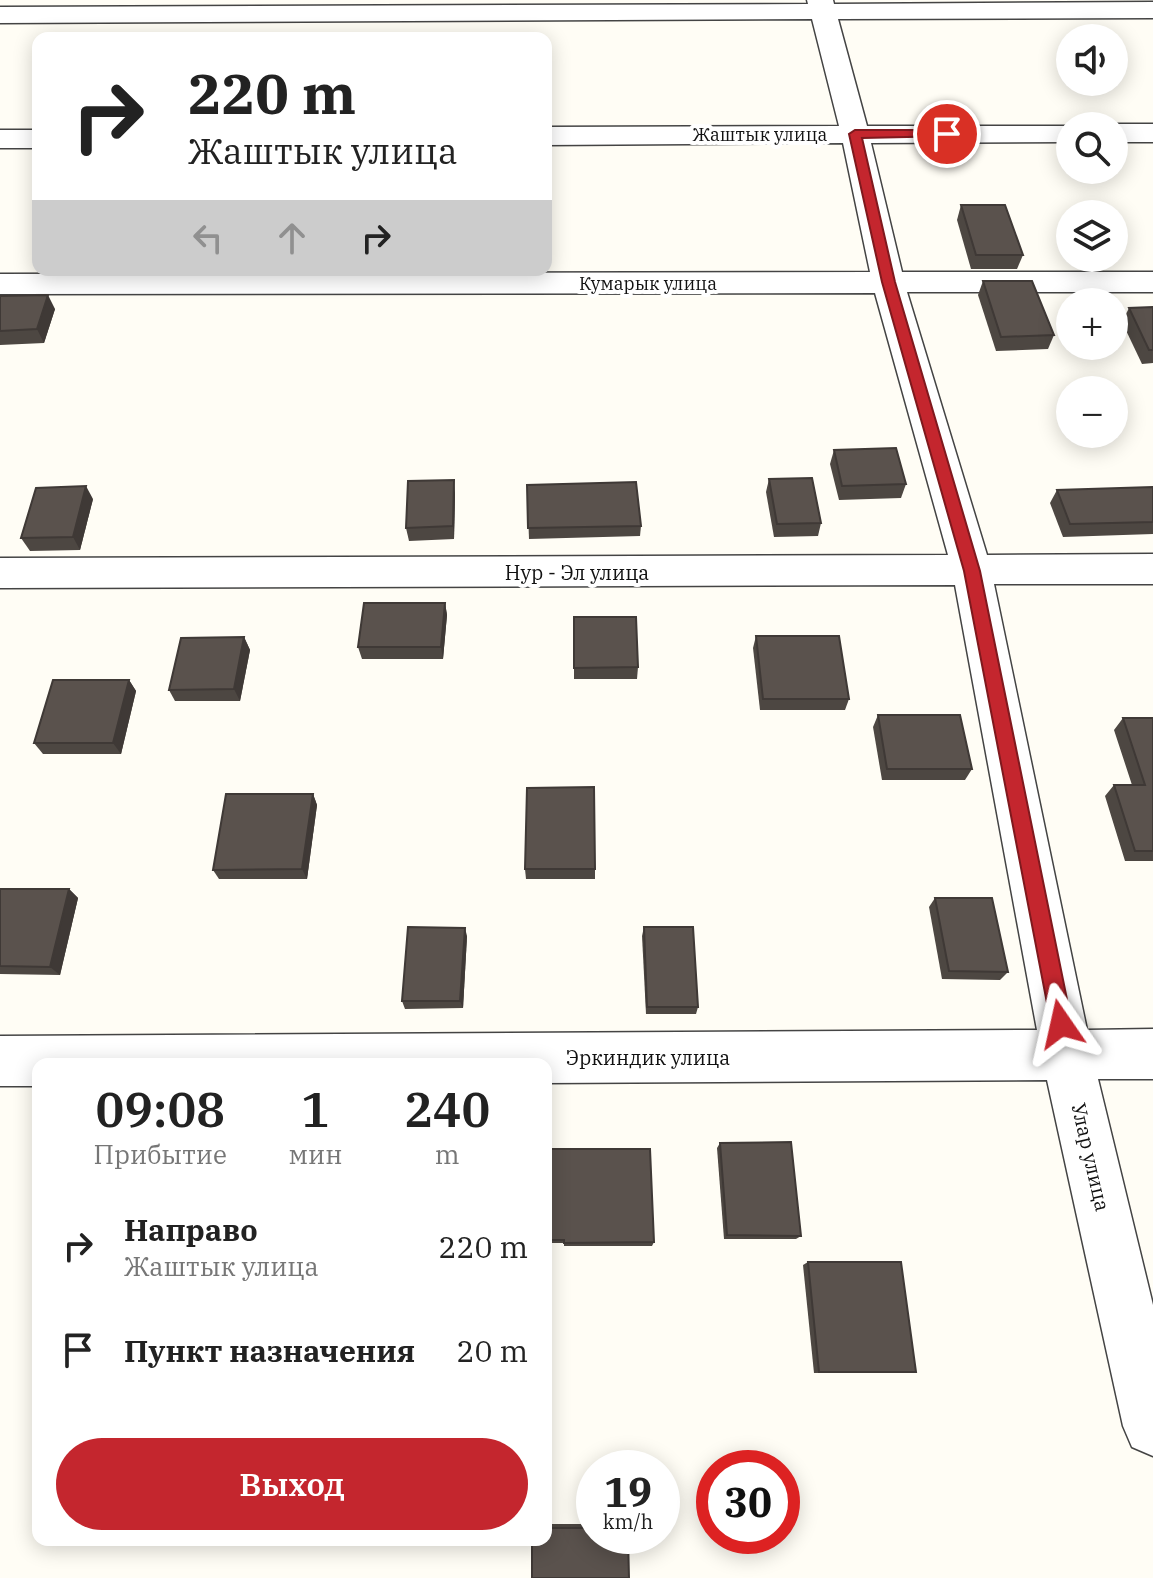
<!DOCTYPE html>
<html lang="ru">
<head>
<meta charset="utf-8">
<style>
  :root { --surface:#fff; --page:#f6f6f6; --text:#222; --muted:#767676; --accent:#c4262e }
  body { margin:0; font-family:"IBM Plex Serif",serif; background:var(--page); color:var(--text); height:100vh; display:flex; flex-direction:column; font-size:30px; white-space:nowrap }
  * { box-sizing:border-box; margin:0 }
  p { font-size:26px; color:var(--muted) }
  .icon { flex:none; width:44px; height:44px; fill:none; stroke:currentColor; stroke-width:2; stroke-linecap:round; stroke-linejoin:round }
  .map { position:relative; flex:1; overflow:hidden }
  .panel { position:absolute; left:32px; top:1058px; width:520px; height:488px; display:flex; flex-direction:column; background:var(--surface); border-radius:16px; box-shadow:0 4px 20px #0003 }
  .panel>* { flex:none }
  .banner { position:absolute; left:32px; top:32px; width:520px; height:244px; border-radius:16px; box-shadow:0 4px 20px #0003; background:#fff; color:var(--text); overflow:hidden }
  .controls { position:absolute; left:1056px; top:24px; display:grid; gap:16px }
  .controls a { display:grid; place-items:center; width:72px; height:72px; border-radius:50%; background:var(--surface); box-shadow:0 4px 20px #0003; font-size:40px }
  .speed { position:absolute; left:576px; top:1450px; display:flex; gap:16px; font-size:40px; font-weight:700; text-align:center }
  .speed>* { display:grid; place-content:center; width:104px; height:104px; border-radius:50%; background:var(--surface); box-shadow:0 4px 20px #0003; line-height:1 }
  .speed small { font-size:20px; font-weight:400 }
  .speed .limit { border:12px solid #d22; background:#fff; color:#111 }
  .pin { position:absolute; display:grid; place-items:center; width:68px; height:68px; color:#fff; margin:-34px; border:4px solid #fff; border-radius:50%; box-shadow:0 2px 8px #0007 }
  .me { position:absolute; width:88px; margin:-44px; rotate:349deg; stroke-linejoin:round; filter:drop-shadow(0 0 6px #0008) }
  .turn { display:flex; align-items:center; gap:28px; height:168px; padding:0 24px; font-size:36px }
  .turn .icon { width:104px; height:104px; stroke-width:2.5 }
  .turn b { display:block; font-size:56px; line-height:68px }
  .lanes { display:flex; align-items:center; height:76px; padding:0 24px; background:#0003; justify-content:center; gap:40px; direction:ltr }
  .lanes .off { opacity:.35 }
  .eta { display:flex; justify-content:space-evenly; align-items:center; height:136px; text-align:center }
  .eta b { font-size:48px; font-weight:600; line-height:56px }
  .action { display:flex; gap:16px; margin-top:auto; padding:16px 24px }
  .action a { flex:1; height:92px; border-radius:48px; background:var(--accent); color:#fff; font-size:32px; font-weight:600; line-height:92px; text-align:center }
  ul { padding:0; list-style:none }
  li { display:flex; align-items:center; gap:24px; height:104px; padding:0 24px }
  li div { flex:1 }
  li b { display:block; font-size:30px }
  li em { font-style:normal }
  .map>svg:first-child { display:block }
</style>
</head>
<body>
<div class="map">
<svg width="1153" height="1578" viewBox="0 0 1153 1578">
  <rect width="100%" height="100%" fill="#fffdf5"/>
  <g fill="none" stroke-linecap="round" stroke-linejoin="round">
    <!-- minor casing -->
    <g stroke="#444" stroke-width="3">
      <g id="minor">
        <polygon points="807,0 833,0 834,4 1153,2 1153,18 838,19 867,126 1076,126 1070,126 1070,142 871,143 902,272 1153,272 1153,292 907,292 987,555 1153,554 1153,584 994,584 1087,1030 1153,1029 1153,1079 1098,1079 1153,1305 1153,1456 1132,1447 1123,1426 1047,1080 546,1083 546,1064 38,1064 38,1086 0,1086 0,1036 1037,1030 955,585 0,588 0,558 948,555 875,293 0,294 0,274 870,272 843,143 546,145 546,127 839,126 812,19 0,23 0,7 808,4"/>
        <polygon points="1114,124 1153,124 1153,142 1114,142 1114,126 1108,126"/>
        <rect x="0" y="130" width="38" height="18"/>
      </g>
    </g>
    <!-- minor -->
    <use href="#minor" fill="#fff" fill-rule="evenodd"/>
  </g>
  <!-- wall -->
  <g fill="#4d4742">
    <polygon points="961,205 1023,255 1017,269 971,269 957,220"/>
    <polygon points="983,281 1054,335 1048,349 996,351 978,295"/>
    <polygon points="0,296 55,309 44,343 0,345"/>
    <polygon points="1153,307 1153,363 1142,364 1122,322 1129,308"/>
    <polygon points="834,450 906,484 901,498 839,500 830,464"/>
    <polygon points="769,479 821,523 818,536 774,537 766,492"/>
    <polygon points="527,485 641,526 640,536 529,539"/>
    <polygon points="1153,487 1153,534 1063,537 1050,503 1057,490"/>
    <polygon points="455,493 454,539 409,541 406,528"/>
    <polygon points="93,499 80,550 30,551 21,538"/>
    <polygon points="445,603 447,615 443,659 362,659 358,647"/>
    <polygon points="574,617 638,667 637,679 574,679"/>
    <polygon points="756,636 849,699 845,710 760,710 753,648"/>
    <polygon points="244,637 250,650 240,701 175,701 169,690"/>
    <polygon points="129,680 136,691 121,754 43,754 34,743"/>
    <polygon points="878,715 972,769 965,780 882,780 873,727"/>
    <polygon points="1123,718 1153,718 1153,861 1125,861 1105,796 1114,785 1132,785 1114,730"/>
    <polygon points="313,794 317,805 307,879 219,879 213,870"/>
    <polygon points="525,869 595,869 595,879 526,879"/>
    <polygon points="0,889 69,889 78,898 60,975 0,974"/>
    <polygon points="935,898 1008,972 1000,980 942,979 929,907"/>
    <polygon points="644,927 698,1007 696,1014 646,1014 642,936"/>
    <polygon points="467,936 463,1008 405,1009 402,1001"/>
    <polygon points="720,1143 801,1236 796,1239 724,1239 717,1148"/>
    <polygon points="546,1149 654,1242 652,1246 564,1246 564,1243 546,1243"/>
    <polygon points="808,1262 916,1372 814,1373 803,1265"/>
    <polygon points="546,1524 594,1524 594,1536 546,1540"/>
  </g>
  <!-- shaded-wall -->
  <g fill="#3f3936">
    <polygon points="48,295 55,309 44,343 37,329"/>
    <polygon points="454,480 455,493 454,539 453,526"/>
    <polygon points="86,486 93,499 80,550 73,537"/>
    <polygon points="445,603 447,615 443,659 441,647"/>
    <polygon points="244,637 250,650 240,701 234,689"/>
    <polygon points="129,680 136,691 121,754 113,743"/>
    <polygon points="313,794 317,805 307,879 302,869"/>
    <polygon points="69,889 78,898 60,975 50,967"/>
    <polygon points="465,928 467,936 463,1008 460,1001"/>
  </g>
  <!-- building -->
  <g fill="#5a524d" stroke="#3f3936" stroke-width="2">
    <polygon points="961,205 1005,205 1023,255 976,255"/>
    <polygon points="983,281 1032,281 1054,335 1001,337"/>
    <polygon points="48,295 37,329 0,331 0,296"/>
    <polygon points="1153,307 1153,350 1149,350 1129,308"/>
    <polygon points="896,448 906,484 842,486 834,450"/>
    <polygon points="812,478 821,523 777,524 769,479"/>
    <polygon points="454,480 453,526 406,528 408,481"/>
    <polygon points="636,482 641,526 528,528 527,485"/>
    <polygon points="86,486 73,537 21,538 36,488"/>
    <polygon points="1153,487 1153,522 1070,524 1057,490"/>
    <polygon points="364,603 445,603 441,647 358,647"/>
    <polygon points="574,617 636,617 638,667 574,668"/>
    <polygon points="756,636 839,636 849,699 763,699"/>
    <polygon points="244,637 234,689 169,690 181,638"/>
    <polygon points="53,680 129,680 113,743 34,743"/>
    <polygon points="878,715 960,715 972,769 887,769"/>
    <polygon points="1123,718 1153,718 1153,851 1135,851 1114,785 1145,785"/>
    <polygon points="594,787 595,869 525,869 527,788"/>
    <polygon points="226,794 313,794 302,869 213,870"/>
    <polygon points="0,889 69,889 50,967 0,966"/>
    <polygon points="935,898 992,898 1008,972 949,971"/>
    <polygon points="408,927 465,928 460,1001 402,1001"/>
    <polygon points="644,927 693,927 698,1007 647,1007"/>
    <polygon points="791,1142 801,1236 727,1235 720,1143"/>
    <polygon points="546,1149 650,1149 654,1242 564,1243 564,1240 546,1240"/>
    <polygon points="808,1262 901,1262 916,1372 819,1372"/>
    <polygon points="546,1528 594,1528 594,1536 628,1536 629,1578 532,1578 532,1540 546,1540"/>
  </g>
  <!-- route -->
  <polygon fill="#c4262e" stroke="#7f191e" stroke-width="2" points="947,130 952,131 952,136 862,138 895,282 980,571 1072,1024 1069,1031 1061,1034 1054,1031 1051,1024 964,571 882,282 849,134 855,130"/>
  <g text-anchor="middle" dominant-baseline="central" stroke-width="8" stroke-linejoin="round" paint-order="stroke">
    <!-- far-street labels -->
    <g font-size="18" fill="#111" stroke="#fff">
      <text x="760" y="134">Жаштык улица</text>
      <text x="648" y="283">Кумарык улица</text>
    </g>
    <!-- street labels -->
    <g font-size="20" fill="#111" stroke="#fff">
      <text x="577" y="572">Нур - Эл улица</text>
      <text x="648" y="1057">Эркиндик улица</text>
      <text transform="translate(1091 1157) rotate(77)">Улар улица</text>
    </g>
  </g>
</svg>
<div class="controls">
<a><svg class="icon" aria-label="sound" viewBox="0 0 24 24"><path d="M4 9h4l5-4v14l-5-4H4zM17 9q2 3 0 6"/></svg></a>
<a><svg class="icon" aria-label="search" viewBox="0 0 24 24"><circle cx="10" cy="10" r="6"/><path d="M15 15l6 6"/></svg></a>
<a><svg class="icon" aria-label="layers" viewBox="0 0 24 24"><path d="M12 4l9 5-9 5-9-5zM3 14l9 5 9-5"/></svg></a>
<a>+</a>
<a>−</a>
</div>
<div class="speed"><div>19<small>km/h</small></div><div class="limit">30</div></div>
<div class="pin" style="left:947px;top:134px;background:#d93025"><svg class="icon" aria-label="arrive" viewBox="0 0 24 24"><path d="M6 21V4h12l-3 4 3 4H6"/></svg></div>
<svg class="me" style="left:1061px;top:1024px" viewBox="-20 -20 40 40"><path d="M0-17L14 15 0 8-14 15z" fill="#c4262e" stroke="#fff" stroke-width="4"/></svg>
<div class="banner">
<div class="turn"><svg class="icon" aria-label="right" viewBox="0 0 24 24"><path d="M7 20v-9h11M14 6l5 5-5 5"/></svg><div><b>220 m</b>Жаштык улица</div></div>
<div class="lanes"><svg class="icon off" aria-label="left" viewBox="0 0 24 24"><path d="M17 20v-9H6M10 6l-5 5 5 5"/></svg><svg class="icon off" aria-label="ahead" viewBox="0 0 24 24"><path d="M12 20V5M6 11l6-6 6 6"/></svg><svg class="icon" aria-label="right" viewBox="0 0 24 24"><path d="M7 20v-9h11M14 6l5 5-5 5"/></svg></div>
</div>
<section class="panel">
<div class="eta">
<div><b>09:08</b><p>Прибытие</p></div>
<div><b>1</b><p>мин</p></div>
<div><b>240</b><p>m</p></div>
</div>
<ul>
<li><svg class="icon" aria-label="right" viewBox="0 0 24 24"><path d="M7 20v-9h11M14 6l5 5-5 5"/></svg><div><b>Направо</b><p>Жаштык улица</p></div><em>220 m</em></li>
<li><svg class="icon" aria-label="arrive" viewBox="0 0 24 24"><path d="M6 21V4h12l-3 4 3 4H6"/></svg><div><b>Пункт назначения</b></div><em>20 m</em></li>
</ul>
<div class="action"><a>Выход</a></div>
</section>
</div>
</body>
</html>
